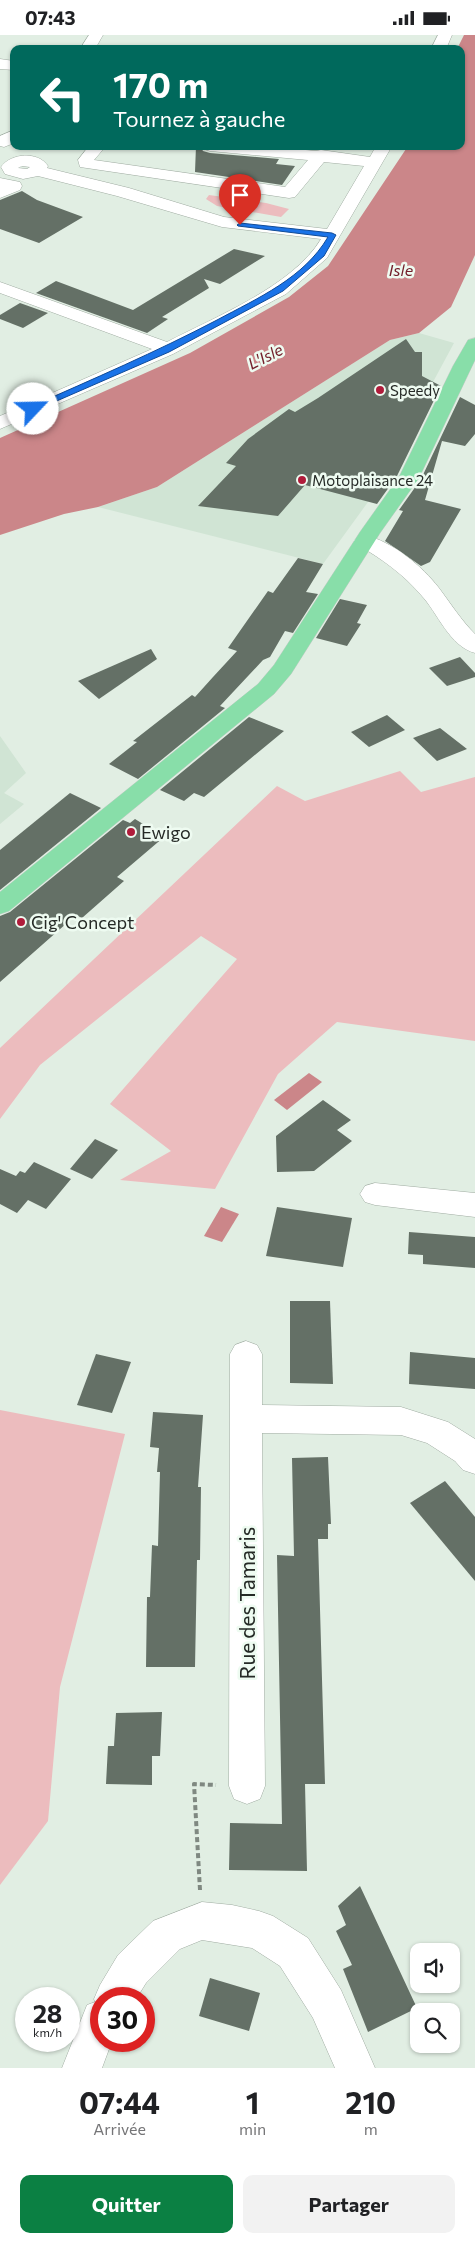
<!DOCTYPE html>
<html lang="fr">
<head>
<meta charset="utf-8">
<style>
  :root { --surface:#fff; --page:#f2f2f2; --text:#202124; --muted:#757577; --accent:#0b8043 }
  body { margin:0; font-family:Commissioner,sans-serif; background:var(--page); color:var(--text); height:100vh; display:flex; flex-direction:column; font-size:19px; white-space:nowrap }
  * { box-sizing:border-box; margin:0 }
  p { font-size:16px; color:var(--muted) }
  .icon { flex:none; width:28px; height:28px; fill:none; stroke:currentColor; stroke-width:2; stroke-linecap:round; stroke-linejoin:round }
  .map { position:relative; height:2033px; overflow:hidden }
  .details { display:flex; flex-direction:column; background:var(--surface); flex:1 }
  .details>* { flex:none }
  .top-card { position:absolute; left:10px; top:10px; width:455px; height:105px; border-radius:10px; box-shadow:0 1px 4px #0004; background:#00695c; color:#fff; overflow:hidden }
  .fabs { position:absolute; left:410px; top:1908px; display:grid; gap:10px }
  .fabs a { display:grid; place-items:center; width:50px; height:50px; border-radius:10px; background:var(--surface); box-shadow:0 1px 4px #0004; font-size:25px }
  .speed { position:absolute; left:15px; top:1952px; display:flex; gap:10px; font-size:25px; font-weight:700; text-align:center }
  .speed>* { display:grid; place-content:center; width:65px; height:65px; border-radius:50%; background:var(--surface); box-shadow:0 1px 4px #0004; line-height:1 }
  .speed small { font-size:12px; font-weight:400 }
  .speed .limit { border:8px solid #d22; background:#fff; color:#111 }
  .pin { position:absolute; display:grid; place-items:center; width:42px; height:42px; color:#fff; margin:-51px -21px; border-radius:50% 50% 50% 0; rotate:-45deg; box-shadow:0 0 5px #0007 }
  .pin .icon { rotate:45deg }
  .me { position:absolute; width:55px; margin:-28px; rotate:66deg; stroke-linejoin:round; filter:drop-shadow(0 0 4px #0008) }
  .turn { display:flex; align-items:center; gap:18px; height:105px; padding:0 20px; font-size:22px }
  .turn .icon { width:65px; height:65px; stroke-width:2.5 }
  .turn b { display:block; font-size:35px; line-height:42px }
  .eta { display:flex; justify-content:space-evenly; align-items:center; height:85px; text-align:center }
  .eta b { font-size:30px; font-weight:700; line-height:35px }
  .cta { display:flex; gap:10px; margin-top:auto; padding:10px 20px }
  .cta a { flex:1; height:58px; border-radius:10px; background:var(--accent); color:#fff; font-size:20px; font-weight:700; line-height:58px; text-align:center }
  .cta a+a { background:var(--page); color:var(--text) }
  .status { display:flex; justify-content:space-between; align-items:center; height:35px; padding:0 25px; background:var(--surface); direction:ltr }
  .status svg { height:14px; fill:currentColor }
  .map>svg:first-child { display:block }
</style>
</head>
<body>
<div class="status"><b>07:43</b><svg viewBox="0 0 49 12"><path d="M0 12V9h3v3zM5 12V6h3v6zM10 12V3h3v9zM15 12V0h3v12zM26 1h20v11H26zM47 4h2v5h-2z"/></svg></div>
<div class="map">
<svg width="475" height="2033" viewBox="0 0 475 2033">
  <rect width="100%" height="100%" fill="#e1eee3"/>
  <!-- built -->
  <g fill="#d0e4d4">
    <polygon points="419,298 454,308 433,347 403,413 368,467 323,529 98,472 157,452 390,305"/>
    <polygon points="0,701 26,738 4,758 24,769 0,789"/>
  </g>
  <!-- green -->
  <g fill="#ecbcbe">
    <polygon points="209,160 266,168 289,174 281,182 217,171 206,164"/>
    <polygon points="400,736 421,757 475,742 475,1006 337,987 278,1039 215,1154 120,1145 171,1116 110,1069 237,924 201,901 40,1030 0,1084 0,1013 277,751 305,766"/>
    <polygon points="0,1375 125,1399 60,1652 48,1786 0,1850"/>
  </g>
  <!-- water -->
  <g fill="#cb8689">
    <polygon points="464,0 475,0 475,220 451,272 419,298 390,305 157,452 98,472 64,479 0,500 0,403 190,318 289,262 328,231 408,111 461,111 461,14 457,14"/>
    <polygon points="309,1038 322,1047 287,1075 274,1065"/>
    <polygon points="221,1172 239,1179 222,1207 204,1201"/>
  </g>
  <!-- building -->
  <g fill="#647066">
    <polygon points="196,111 200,111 203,116 210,118 279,124 276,129 295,131 282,150 195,137"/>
    <polygon points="22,156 37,165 83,182 39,208 0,194 0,165"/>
    <polygon points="234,214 265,221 220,249 204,244 209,253 162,282 168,284 147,298 36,258 56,246 133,275"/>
    <polygon points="20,268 48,278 23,293 0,284 0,280"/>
    <polygon points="406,304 415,317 422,317 422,341 441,351 397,441 377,469 305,450 278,481 198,471 236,431 226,428 248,404 289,374 295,377 318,363"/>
    <polygon points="460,362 475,370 475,399 465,411 442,406 425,465 461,474 430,527 421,531 385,506 403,476 399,475 421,444"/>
    <polygon points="298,523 323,529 306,557 318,559 293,598 285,596 270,622 263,625 220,671 225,673 138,744 109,729 137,707 133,706 192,660 195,662 213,642 237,616 228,613 268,556 273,558"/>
    <polygon points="340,564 367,570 357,588 361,589 347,611 316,603"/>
    <polygon points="151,614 157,624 99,664 78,646"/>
    <polygon points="460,622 475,638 475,642 447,651 429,633"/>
    <polygon points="387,680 405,695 369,712 351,697"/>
    <polygon points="249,682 284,696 204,762 194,758 184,766 160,755"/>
    <polygon points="440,693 467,714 437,726 413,703"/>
    <polygon points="70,758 101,773 0,855 0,815"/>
    <polygon points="135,784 164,802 117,842 124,846 82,883 76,880 0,947 0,881 10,877 123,785 130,788"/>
    <polygon points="323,1065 351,1085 337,1095 352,1106 314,1136 277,1137 276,1101"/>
    <polygon points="95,1104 118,1115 92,1144 70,1134"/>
    <polygon points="34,1127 71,1144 46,1174 28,1165 17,1178 0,1169 0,1134 16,1141 20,1136 25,1138"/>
    <polygon points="277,1172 352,1183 343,1232 266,1221"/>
    <polygon points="409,1197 475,1202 475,1233 423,1229 423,1220 408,1219"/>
    <polygon points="290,1266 330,1266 333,1349 290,1348"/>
    <polygon points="410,1317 475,1323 475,1354 409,1349"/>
    <polygon points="96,1319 131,1327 112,1378 77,1370"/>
    <polygon points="153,1377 203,1380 198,1452 201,1452 200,1525 197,1525 195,1632 146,1632 147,1562 150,1562 152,1510 158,1511 160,1437 157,1437 159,1413 150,1412"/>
    <polygon points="328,1422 331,1489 328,1489 328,1504 318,1504 325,1749 305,1749 307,1836 229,1835 230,1788 282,1789 277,1520 294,1521 292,1423"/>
    <polygon points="445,1446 475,1482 475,1546 410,1468"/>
    <polygon points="162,1677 160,1721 152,1721 152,1750 106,1749 108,1711 114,1711 116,1678"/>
    <polygon points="360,1851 417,1973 368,1997 343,1934 352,1930 336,1896 346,1890 338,1871"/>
    <polygon points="210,1943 260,1958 249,1996 199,1981"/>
  </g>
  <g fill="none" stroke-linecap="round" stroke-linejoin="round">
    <!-- minor casing -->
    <g stroke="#a0aca2" stroke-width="1">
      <g id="minor">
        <polygon points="89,0 103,0 95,14 80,14"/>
        <polygon points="438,0 452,0 446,14 431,14"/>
        <polygon points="0,24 14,26 14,35 0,34"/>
        <polygon points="14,95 14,108 4,112 0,111 0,101"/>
        <path d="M89 111H106L94 125 285 152 308 125 210 116 204 114 202 111H263L316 116 321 115 370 122 376 111H392L327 223 286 259 173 319 0 394V381L152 314 0 258V247L167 307C215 282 293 251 321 204L222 192 117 161 38 141 23 144 5 139 1 132C11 118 38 116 48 131L47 133 129 153 224 182 327 194 364 131 324 127 295 162 289 163 80 132 78 125ZM22 131 30 132 27 134 18 133Z"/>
        <polygon points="0,143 20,147 22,151 20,155 0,163"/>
        <path d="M365 500C393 507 422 531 439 553 451 569 461 585 475 599V618C449 611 438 578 421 560 403 539 382 524 358 510L354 506 358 502Z"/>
        <polygon points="375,1148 475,1158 475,1182 375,1170 365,1167 360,1159 365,1151"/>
        <polygon points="246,1306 257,1310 262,1319 262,1370 401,1372 448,1387 475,1404 475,1439 463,1435 455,1426 427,1408 401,1400 262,1398 265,1751 260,1764 247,1769 234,1764 229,1751 230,1319 235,1310"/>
        <polygon points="202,1867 232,1870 259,1876 273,1881 308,1903 341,1955 375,2033 335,2033 313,1983 280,1931 252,1913 202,1905 180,1914 146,1948 136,1964 101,1964 101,2006 112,2006 102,2033 62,2033 87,1970 95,1967 94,1964 100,1950 118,1920 153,1886"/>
      </g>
    </g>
    <!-- major casing -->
    <g stroke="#cbcccb" stroke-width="1">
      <polygon id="major" points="475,303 475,325 419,443 380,498 291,639 274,659 9,876 0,879 0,857 258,649 274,630 360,497 399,442 453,331 468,305"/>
    </g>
    <!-- path -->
    <polyline stroke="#7f8881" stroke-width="4" stroke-dasharray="5 3" stroke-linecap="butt" points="200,1855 194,1749 216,1750"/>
    <!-- minor -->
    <use href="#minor" fill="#fff" fill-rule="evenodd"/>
    <!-- major -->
    <use href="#major" fill="#88dea9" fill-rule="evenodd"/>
  </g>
  <!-- route -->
  <path fill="#1a73e8" stroke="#114b97" d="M240 188 332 198 336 200 324 221 283 256 169 317 36 375H30V372C93 344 156 317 217 285 258 263 304 243 328 202L238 191 237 190Z"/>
  <!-- markers -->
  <g fill="#b01c3b" stroke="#eefbf1" stroke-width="2">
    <circle cx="380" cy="355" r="5"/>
    <circle cx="302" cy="445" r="5"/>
    <circle cx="131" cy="797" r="5"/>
    <circle cx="21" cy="887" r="5"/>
  </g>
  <g text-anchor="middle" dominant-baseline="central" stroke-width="5" stroke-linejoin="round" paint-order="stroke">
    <!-- far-poi labels -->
    <g font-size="15" fill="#252a26" stroke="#eefbf1" text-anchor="start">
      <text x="390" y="355">Speedy</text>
      <text x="312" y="445">Motoplaisance 24</text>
    </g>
    <!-- far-water labels -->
    <g font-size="16" font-style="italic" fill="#74212c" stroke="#eefbf1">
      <text x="401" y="234">Isle</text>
      <text transform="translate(265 321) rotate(-27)">L'Isle</text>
    </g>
    <!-- poi labels -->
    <g font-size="18" fill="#252a26" stroke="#eefbf1" text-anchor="start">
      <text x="141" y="797">Ewigo</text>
      <text x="31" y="887">Cig' Concept</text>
    </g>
    <!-- near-street labels -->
    <g font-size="21" fill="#252a26" stroke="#eefbf1">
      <text transform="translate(246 1568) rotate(-90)">Rue des Tamaris</text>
    </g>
  </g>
</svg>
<div class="fabs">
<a><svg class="icon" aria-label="sound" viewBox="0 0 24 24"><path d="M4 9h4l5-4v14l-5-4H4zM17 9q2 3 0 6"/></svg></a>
<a><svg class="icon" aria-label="search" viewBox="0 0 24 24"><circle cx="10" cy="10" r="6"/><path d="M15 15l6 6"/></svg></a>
</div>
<div class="speed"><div>28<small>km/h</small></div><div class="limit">30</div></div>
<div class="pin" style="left:240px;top:190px;background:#d93025"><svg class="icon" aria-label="arrive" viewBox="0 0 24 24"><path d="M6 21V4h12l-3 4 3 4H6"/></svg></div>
<svg class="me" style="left:33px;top:374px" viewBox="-20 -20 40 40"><circle r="19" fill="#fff"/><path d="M0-13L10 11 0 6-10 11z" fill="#1a73e8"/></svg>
<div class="top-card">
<div class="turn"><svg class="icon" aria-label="left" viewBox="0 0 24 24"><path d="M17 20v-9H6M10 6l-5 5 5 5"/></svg><div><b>170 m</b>Tournez à gauche</div></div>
</div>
</div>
<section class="details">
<div class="eta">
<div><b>07:44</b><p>Arrivée</p></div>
<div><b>1</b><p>min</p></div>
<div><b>210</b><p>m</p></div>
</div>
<div class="cta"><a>Quitter</a><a>Partager</a></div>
</section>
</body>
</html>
